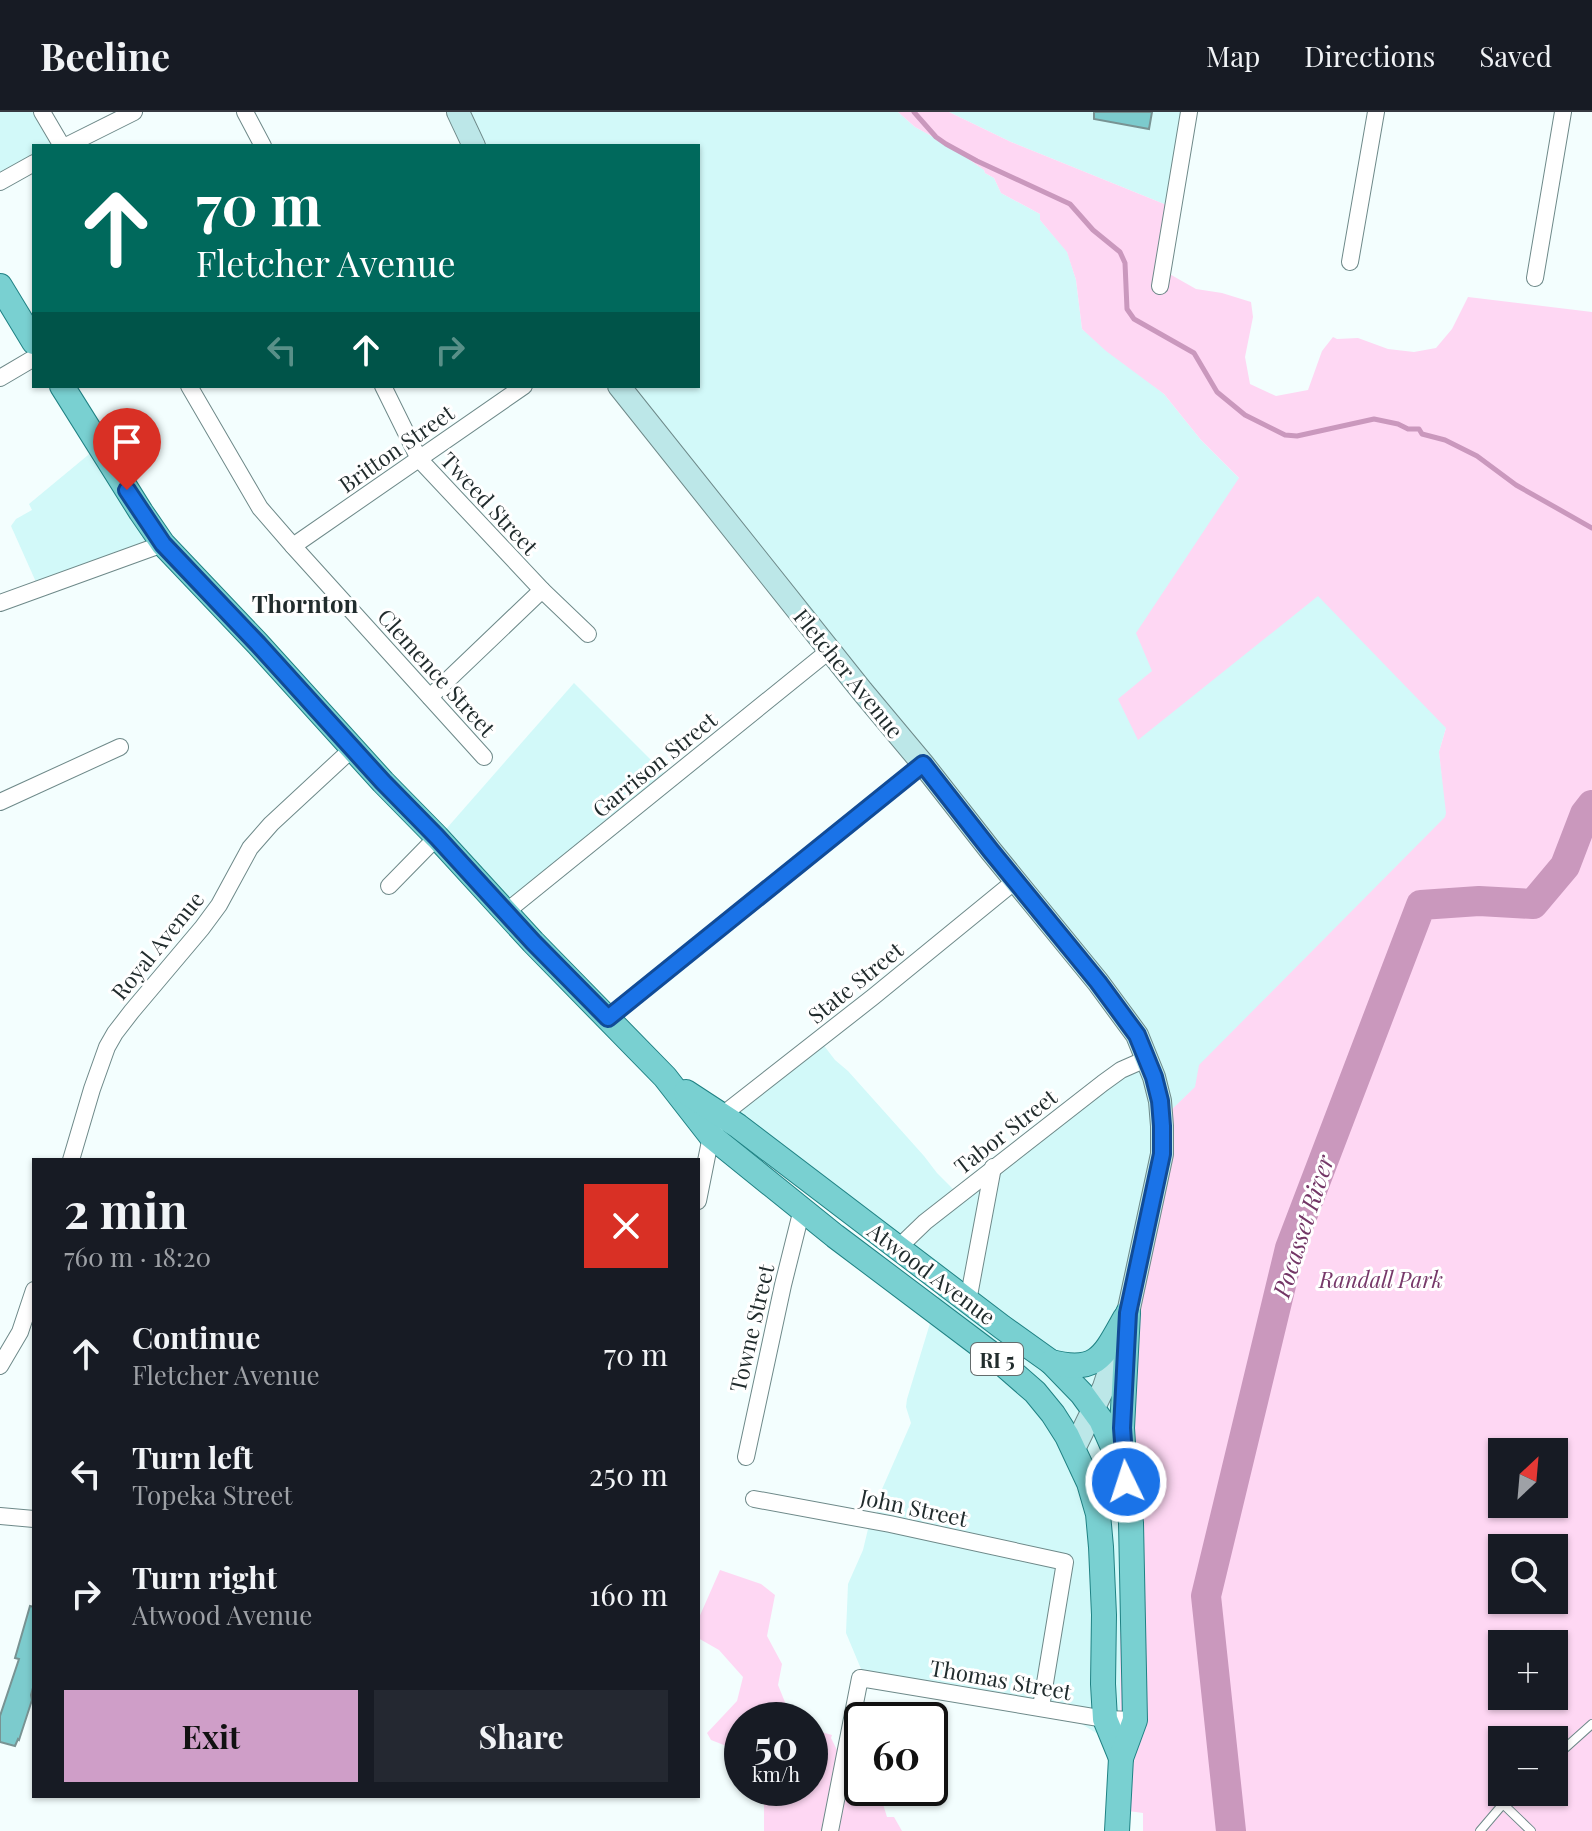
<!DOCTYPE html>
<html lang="en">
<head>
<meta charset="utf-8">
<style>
  :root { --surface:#171b24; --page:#242831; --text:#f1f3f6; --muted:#9ea1a6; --line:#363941; --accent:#cf9ec8 }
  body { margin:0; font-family:"Playfair Display",serif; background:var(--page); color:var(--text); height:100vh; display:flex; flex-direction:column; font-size:30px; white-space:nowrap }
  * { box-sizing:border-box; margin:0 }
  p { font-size:26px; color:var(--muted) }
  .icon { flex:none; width:44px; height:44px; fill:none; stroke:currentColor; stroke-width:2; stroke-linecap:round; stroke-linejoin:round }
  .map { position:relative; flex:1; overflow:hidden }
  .drawer { position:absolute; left:32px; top:1046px; width:668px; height:640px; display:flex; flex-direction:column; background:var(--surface); border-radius:0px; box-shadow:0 2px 6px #0004 }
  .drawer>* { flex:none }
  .top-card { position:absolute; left:32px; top:32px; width:668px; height:244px; border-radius:0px; box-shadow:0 2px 6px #0004; background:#00695c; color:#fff; overflow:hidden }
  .needle { width:52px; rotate:26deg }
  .fabs { position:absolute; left:1488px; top:1326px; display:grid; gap:16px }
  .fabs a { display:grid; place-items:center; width:80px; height:80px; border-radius:0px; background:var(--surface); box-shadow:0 2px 6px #0004; font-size:40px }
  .speed { position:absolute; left:724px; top:1590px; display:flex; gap:16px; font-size:40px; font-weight:700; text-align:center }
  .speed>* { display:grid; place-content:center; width:104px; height:104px; border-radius:50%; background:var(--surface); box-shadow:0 2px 6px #0004; line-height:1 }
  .speed small { font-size:20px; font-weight:400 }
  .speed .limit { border:4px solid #111; border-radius:12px; background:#fff; color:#111 }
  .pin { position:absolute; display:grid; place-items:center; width:68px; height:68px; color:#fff; margin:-82px -34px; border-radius:50% 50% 50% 0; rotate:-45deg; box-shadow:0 0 8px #0007 }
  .pin .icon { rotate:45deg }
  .me { position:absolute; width:88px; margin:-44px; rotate:356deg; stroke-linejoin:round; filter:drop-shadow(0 0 6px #0008) }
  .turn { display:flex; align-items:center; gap:28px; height:168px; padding:0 32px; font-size:36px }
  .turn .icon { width:104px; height:104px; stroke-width:2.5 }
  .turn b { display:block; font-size:56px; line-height:68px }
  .lanes { display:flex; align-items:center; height:76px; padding:0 32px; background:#0003; justify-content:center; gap:40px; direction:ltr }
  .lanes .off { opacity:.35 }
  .round { display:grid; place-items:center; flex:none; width:84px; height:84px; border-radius:0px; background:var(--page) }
  .headline { display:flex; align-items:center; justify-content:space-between; height:136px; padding:0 32px }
  h1 { font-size:48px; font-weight:700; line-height:60px }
  .primary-button { display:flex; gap:16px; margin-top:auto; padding:16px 32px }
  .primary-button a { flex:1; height:92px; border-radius:0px; background:var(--accent); color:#111; font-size:32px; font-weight:700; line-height:92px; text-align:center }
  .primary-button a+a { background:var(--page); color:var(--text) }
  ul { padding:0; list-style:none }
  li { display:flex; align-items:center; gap:24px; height:120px; padding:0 32px }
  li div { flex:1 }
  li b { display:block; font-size:30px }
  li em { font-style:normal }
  header { display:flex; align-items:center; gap:48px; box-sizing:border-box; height:112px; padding:0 40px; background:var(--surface); border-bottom:2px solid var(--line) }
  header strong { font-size:38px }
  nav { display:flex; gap:44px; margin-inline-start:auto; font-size:28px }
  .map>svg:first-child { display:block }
</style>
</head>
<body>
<header>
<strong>Beeline</strong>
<nav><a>Map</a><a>Directions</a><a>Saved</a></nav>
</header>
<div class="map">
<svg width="1592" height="1719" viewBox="0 0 1592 1719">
  <rect width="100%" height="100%" fill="#f3fefe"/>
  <!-- built -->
  <g fill="#d2f9f9">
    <polygon points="0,0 38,0 56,34 34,34 34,49 0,69"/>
    <polygon points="461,0 898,0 915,15 950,34 984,58 985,61 994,66 1001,81 1040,102 1040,108 1067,139 1076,168 1082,217 1164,282 1201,328 1245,372 1323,474 1465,551 1439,640 1447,701 1440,726 1287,889 1166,1003 1125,1508 1120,1522 1120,1607 1106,1627 1075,1608 864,1564 846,1521 848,1472 863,1438 868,1417 875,1413 879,1384 911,1311 906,1295 907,1287 941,1175 726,1004 822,931 835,948 848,959 924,1044 937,1061 954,1078 1145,947 620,274 698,274 698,34 476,34"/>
    <polygon points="949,0 1190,0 1174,96 1011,30"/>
    <polygon points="99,334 161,424 40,479 11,414 16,407 32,398 29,392"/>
    <polygon points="574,571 669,666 508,799 440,724"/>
  </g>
  <!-- green -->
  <g fill="#fed7f3" fill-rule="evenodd">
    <path d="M898 0H949L1011 30 1174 96 1166 160 1196 177 1222 181 1251 190 1253 205 1245 245 1250 272 1276 284 1308 278 1322 239 1333 225 1337 227 1358 226 1388 237 1414 240 1436 236 1452 217 1468 185 1592 200V1719H1143V1701L1121 1698 1120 1522 1125 1508 1126 1257 1166 1003 1195 975 1199 953 1445 705 1446 701 1439 640 1446 616 1318 484 1138 628 1118 587 1152 559 1136 521 1239 366 1201 328 1164 282 1106 239 1082 217 1076 168 1067 140 1040 108V102L1001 81 994 66 985 61 984 58 950 34 915 15ZM1502 1340H1554V1392H1502ZM1502 1436H1554V1488H1502ZM1502 1532H1554V1584H1502ZM1502 1628H1554V1680H1502Z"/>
    <polygon points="720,1458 761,1472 775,1483 767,1524 782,1552 778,1573 791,1605 796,1608 742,1608 742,1640 711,1628 707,1621 737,1589 743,1565 719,1538 698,1526 698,1508"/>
    <polygon points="810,1617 832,1623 831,1626 843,1650 862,1657 862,1676 878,1676 887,1705 894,1705 902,1719 764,1719 764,1676 810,1676"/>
  </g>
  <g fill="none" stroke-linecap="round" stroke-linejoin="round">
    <!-- stream -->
    <polyline stroke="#ca98bd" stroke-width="5" points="914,0 936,25 946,32 977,49 1070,92 1093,118 1120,140 1125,151 1127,197 1134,207 1194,241 1217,280 1245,303 1285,323 1297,324 1374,307 1398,312 1408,317 1419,317 1422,322 1445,328 1477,344 1516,373 1592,416"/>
    <!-- river -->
    <polyline stroke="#ca98bd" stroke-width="30" points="1231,1719 1206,1484 1290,1136 1421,793 1479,789 1533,792 1565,754 1585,702 1592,693"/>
  </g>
  <!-- building -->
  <g fill="#7ccbcd" stroke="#789393" stroke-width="2">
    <polygon points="1094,0 1152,0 1149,17 1094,7"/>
    <polygon points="30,1494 34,1495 34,1572 31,1583 32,1588 19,1628 18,1627 15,1634 0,1630 0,1604 19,1547 15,1546"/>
  </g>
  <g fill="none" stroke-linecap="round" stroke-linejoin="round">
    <!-- lane casing -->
    <g stroke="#6e8989" stroke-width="10">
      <g id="lane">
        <polyline points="1554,1646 1592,1612"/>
        <polyline points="1503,1692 1531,1719"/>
        <polyline points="1480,1719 1503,1692 1516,1680"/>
      </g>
    </g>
    <!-- street casing -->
    <g stroke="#6e8989" stroke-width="18">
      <g id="street">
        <polyline points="42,0 62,34"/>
        <polyline points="245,0 263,34"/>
        <polyline points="66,34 134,0"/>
        <polyline points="0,70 34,51"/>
        <polyline points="1350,150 1376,0"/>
        <polyline points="1535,166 1563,0"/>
        <polyline points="1160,174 1189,0"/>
        <polyline points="0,266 34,246"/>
        <polyline points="189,274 260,396 293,434 484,645"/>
        <polyline points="383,274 419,347 542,478 588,522"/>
        <polyline points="293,434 524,274"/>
        <polyline points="0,491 163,432"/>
        <polyline points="430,585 542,478"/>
        <polyline points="0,690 120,635"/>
        <polyline points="389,774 437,725"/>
        <polyline points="506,800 830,538"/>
        <polyline points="608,906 923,652"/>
        <polyline points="71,1048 92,977 107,935 115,921 132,899 202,816 219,793 250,736 271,712 353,636"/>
        <polyline points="698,1089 711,1024 721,1004 873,885 1015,769"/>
        <polyline points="898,1136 925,1110 1103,971 1121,958 1146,947"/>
        <polyline points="968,1189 993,1055"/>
        <polyline points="0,1254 20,1220 34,1178"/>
        <polyline points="746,1345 783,1173 802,1097"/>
        <polyline points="754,1387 890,1412 1065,1450 1041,1595"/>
        <polyline points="0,1404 34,1407"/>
        <polyline points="830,1719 860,1566 1105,1607 1135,1608"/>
      </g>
    </g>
    <!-- secondary casing -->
    <g stroke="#6e8989" stroke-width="24">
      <g id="secondary">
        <polyline points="458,0 474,34"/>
        <polyline points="619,274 862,579 923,652 991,739 1098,870 1137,923 1154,965 1160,989 1162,1014 1162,1042 1128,1201 1104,1275 1074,1337"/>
      </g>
    </g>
    <!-- primary casing -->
    <g stroke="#208284" stroke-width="26">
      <g id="primary">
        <polyline points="0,174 34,230"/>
        <polyline points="62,274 141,400 163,432 258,532 383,670 437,725 533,830 665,965 711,1024 835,1124 989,1240 1035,1280 1053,1302 1067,1324 1089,1371 1098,1402 1101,1435 1104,1503 1103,1572 1105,1607 1121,1646"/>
        <polyline points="686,980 738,1014 1002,1215 1051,1250 1082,1282 1101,1308 1116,1342 1126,1370 1131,1411 1135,1608 1121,1646 1117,1719"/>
        <path d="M1051 1250C1098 1262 1104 1243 1125 1206"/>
        <polyline points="1124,1346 1122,1316 1128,1201"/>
      </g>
    </g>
    <!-- lane -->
    <use href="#lane" stroke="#fff" stroke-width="8"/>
    <!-- street -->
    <use href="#street" stroke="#fff" stroke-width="16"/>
    <!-- secondary -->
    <use href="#secondary" stroke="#bce7e8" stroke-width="22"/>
    <!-- primary -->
    <use href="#primary" stroke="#79d0d1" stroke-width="24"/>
  </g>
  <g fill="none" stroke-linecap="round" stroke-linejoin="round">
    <!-- route casing -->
    <g stroke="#114b97" stroke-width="20">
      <polyline id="route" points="127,378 163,432 258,532 383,670 437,725 533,830 608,906 923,652 991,739 1098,870 1137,923 1154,965 1160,989 1162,1014 1162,1042 1128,1201 1122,1316 1126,1370"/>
    </g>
    <!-- route -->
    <use href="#route" stroke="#1a73e8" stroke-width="14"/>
  </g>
  <g text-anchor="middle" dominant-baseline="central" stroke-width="6" stroke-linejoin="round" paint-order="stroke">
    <!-- shield labels -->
    <rect fill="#fff" stroke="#646b6c" stroke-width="2" x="971" y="1231" width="52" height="32" rx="6"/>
    <g font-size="20" font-weight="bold" fill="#212c2d">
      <text x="997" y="1247">RI 5</text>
    </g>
    <!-- street labels -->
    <g font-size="22" fill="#212c2d" stroke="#fff">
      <text transform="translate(396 336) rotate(-35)">Britton Street</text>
      <text transform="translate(490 391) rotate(47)">Tweed Street</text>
      <text transform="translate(437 560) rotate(48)">Clemence Street</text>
      <text transform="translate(849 561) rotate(51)">Fletcher Avenue</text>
      <text transform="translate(654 652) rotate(-39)">Garrison Street</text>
      <text transform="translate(157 833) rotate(-51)">Royal Avenue</text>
      <text transform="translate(855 870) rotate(-39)">State Street</text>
      <text transform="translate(1005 1019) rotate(-38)">Tabor Street</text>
      <text transform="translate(932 1161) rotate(37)">Atwood Avenue</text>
      <text transform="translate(751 1216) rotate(-77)">Towne Street</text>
      <text transform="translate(914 1395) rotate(12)">John Street</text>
      <text transform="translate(1001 1567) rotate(10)">Thomas Street</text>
    </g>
    <!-- park labels -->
    <g font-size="22" font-style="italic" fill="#77396a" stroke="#fff">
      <text x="1381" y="1167">Randall Park</text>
    </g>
    <!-- neighbourhood labels -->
    <g font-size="24" font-weight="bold" fill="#212c2d" stroke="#fff">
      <text x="305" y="491">Thornton</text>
    </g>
    <!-- water labels -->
    <g font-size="24" font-style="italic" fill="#733666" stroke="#fff">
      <text transform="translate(1302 1114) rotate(-72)">Pocasset River</text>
    </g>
  </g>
</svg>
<div class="fabs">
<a><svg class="needle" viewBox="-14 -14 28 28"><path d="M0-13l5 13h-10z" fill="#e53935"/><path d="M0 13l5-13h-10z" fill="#9ea1a6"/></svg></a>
<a><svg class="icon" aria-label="search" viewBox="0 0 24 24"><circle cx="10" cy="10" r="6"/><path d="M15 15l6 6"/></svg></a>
<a>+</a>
<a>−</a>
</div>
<div class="speed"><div>50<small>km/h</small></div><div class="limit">60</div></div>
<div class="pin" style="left:127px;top:378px;background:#d93025"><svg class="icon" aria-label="arrive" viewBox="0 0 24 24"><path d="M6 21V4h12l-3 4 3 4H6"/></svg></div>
<svg class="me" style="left:1126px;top:1370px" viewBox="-20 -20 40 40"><circle r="17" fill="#1a73e8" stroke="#fff" stroke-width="3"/><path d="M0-11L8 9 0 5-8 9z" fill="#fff"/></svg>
<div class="top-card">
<div class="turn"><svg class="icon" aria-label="ahead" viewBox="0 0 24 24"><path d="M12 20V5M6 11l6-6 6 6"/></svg><div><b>70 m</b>Fletcher Avenue</div></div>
<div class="lanes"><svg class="icon off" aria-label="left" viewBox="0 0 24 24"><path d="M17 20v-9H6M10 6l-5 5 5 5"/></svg><svg class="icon" aria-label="ahead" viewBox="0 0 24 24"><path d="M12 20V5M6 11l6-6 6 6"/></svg><svg class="icon off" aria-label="right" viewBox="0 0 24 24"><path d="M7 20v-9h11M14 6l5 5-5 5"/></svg></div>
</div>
<section class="drawer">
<div class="headline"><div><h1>2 min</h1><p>760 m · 18:20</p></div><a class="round" style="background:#d93025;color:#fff"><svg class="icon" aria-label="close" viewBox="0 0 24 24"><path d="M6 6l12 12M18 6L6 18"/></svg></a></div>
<ul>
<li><svg class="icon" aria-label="ahead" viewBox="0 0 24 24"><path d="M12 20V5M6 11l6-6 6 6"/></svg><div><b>Continue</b><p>Fletcher Avenue</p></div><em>70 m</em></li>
<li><svg class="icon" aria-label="left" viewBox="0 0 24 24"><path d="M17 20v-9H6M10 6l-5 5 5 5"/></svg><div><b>Turn left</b><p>Topeka Street</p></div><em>250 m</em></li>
<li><svg class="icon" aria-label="right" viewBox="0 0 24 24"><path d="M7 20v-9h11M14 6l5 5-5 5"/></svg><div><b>Turn right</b><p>Atwood Avenue</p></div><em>160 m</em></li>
</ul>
<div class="primary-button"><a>Exit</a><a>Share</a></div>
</section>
</div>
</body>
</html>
